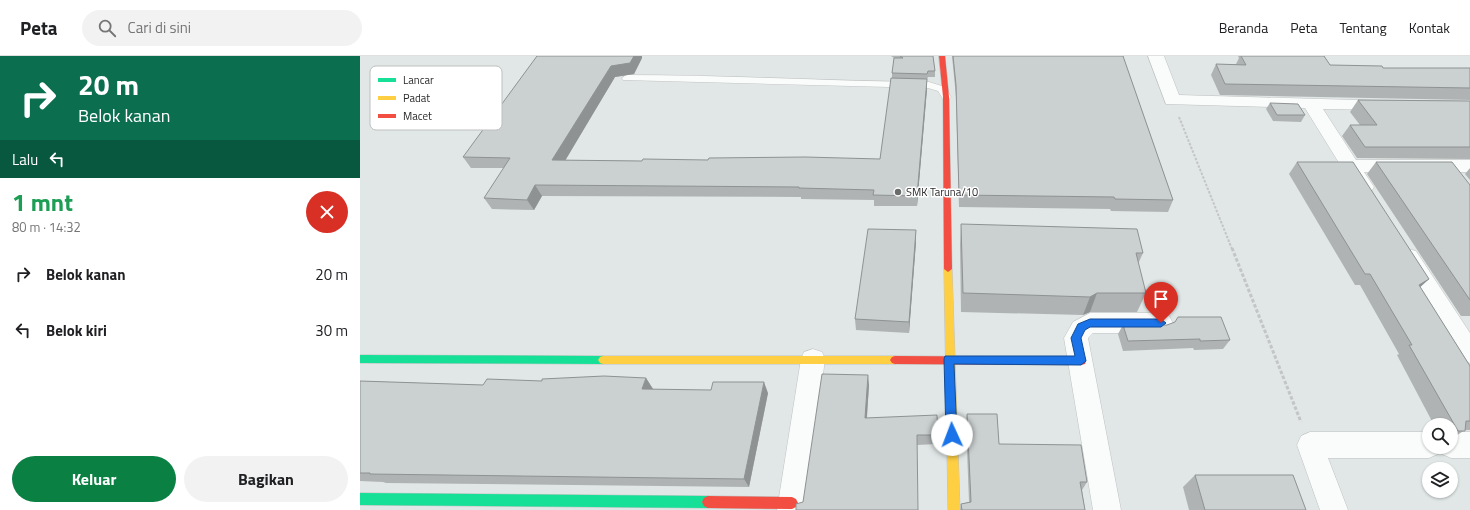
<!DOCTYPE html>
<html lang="id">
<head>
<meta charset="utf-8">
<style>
  :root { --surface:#fff; --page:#f2f2f2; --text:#202124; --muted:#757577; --line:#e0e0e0; --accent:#0b8043 }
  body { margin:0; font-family:"Titillium Web",sans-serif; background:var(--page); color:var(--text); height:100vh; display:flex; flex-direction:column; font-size:15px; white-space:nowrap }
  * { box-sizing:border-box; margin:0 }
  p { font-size:13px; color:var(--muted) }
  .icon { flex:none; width:22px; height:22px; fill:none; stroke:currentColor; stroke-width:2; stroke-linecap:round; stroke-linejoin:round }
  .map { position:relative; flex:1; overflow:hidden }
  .sheet { display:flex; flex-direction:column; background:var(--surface); width:360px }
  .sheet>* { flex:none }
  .banner { background:#0b6e4f; color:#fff; overflow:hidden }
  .fabs { position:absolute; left:1062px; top:362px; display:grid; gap:8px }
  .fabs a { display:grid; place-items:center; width:36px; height:36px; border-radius:50%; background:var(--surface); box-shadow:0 1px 3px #0004; font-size:20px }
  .pin { position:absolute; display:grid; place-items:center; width:34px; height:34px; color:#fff; margin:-41px -17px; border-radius:50% 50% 50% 0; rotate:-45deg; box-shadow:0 0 4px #0007 }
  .pin .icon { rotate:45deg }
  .me { position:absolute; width:44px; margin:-22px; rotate:358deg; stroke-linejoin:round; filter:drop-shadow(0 0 3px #0008) }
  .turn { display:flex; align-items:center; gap:14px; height:84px; padding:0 12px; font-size:18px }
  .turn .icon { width:52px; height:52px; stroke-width:2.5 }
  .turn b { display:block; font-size:28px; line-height:34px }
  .then { display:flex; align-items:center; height:38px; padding:0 12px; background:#0003; gap:8px; font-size:15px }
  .round { display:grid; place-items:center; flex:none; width:42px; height:42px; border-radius:21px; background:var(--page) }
  .summary { display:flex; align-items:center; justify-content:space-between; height:68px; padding:0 12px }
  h1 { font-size:24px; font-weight:700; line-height:30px; color:#1e9e55 }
  .cta { display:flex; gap:8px; margin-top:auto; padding:8px 12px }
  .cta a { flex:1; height:46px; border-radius:24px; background:var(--accent); color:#fff; font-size:16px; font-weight:700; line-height:46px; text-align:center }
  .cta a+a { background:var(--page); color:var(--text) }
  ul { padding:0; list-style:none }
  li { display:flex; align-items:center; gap:12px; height:56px; padding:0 12px }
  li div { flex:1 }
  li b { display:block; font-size:15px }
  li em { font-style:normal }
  header { display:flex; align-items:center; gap:24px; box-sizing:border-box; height:56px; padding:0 20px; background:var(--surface); border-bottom:1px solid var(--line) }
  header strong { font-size:19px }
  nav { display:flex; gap:22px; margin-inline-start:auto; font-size:14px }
  .search { width:280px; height:36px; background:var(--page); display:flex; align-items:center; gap:10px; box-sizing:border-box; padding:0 14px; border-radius:22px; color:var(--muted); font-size:15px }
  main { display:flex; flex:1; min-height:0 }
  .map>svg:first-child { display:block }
</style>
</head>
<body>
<header>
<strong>Peta</strong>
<div class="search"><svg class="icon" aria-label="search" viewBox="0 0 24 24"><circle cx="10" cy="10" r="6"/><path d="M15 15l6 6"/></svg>Cari di sini</div>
<nav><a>Beranda</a><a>Peta</a><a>Tentang</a><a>Kontak</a></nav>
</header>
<main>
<section class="sheet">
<div class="banner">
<div class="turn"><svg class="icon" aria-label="right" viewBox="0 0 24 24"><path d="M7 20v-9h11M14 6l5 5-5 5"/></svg><div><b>20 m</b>Belok kanan</div></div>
<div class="then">Lalu<svg class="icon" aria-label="left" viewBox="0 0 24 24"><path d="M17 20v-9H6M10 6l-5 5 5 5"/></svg></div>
</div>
<div class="summary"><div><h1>1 mnt</h1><p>80 m · 14:32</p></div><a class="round" style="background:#d93025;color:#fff"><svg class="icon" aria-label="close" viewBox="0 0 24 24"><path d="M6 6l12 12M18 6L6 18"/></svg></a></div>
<ul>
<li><svg class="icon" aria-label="right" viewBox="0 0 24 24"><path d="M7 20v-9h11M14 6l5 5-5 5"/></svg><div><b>Belok kanan</b></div><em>20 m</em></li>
<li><svg class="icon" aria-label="left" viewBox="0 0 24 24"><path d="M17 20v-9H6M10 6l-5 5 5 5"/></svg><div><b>Belok kiri</b></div><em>30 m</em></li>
</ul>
<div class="cta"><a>Keluar</a><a>Bagikan</a></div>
</section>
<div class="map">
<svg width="1110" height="454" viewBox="0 0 1110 454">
  <rect width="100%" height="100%" fill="#e0e7e6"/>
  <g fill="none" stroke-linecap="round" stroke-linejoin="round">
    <!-- lane casing -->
    <g stroke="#c0c2c1" stroke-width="1">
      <path id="lane" d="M266 19C367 19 468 25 569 26L585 31 591 41 589 43H583L578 35 568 32 263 24 262 22Z"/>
    </g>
    <!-- street casing -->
    <g stroke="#c0c2c1" stroke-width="1">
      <g id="street">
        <polygon points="788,0 804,0 819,39 1031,45 1033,49 1031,53 1025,54 963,53 996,104 1110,104 1110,116 1004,116 1014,131 1011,136 1004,138 997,136 945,52 806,48"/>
        <polygon points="1048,193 1056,195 1110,277 1110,307 1102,304 1037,201 1040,195"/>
        <polygon points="730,257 801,257 809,260 813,267 809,274 801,277 733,277 728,282 761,454 733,454 704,282 713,266"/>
        <polygon points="453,293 462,296 465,303 445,454 417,454 441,303 444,296"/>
        <polygon points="950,376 1069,376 1069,391 1091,391 1091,376 1110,376 1110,402 1091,402 1082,398 1080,394 1078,398 1069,402 968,402 988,454 960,454 937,389 941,380"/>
      </g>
    </g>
    <!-- fast casing -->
    <g stroke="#c0c2c1" stroke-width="1">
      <g id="fast">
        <polygon points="0,299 243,300 246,301 248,304 246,307 243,308 0,307"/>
        <polygon points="0,437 348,440 352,442 354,446 352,450 348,452 0,449"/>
      </g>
    </g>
    <!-- slow casing -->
    <g stroke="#c0c2c1" stroke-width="1">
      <g id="slow">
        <polygon points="588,210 592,213 600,454 588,454 584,213"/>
        <polygon points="243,300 535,300 538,301 540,304 538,307 535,308 243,308 240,307 238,304 240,301"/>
      </g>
    </g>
    <!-- jam casing -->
    <g stroke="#c0c2c1" stroke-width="1">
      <g id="jam">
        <polygon points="579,0 585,0 589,41 592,213 588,216 584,213 583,41"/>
        <polygon points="535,300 721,301 725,302 726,305 725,308 721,309 535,308 532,307 530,304 532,301"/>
        <polygon points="348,440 432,441 436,443 438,447 436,451 432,453 348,452 344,450 342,446 344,442"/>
      </g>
    </g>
    <!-- path-far1 -->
    <polyline stroke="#c4c5c5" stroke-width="2" stroke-dasharray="2.5 1.5" stroke-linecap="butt" points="819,61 872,193"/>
    <!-- path -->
    <polyline stroke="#c4c5c5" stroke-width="3" stroke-dasharray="3.5 2" stroke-linecap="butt" points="872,192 941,366"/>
    <!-- lane -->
    <use href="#lane" fill="#fafbfb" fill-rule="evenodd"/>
    <!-- street -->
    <use href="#street" fill="#fafbfb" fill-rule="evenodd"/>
    <!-- fast -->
    <use href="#fast" fill="#16e098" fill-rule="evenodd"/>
    <!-- slow -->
    <use href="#slow" fill="#ffcf43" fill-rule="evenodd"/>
    <!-- jam -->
    <use href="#jam" fill="#f24e42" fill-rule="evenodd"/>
  </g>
  <!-- wall -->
  <g fill="#afb3b3">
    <polygon points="531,0 573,0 575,15 575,21 568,21 567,24 567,33 557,150 514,150 514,144 441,143 441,141 182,140 174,154 132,153 124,142 144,112 111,112 103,101 282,2 274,18 255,21 205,104 282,105 520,103 532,22 532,17 534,2"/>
    <polygon points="592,0 763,0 813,144 808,156 751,155 750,153 599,151 596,41"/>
    <polygon points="878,0 964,0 970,9 1023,12 1110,12 1110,44 860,39 851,19 856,8 876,8 879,2"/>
    <polygon points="998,44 1110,45 1110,103 997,102 982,80 990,69 1000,69 990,56"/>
    <polygon points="910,47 945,59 941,66 913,65 906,53"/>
    <polygon points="937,106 1069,223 1060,231 1110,310 1110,374 1105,374 1091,383 1091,369 1074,369 1037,299 1039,298 1000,229 995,229 929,118"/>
    <polygon points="1016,106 1110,129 1110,260 1101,260 1007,118"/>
    <polygon points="1110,112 1110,124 1105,118"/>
    <polygon points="601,168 783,197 778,208 786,237 777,256 730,256 723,259 601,256 600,188"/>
    <polygon points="556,174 556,186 549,277 496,274 495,263"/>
    <polygon points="763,269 870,284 863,293 834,294 833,292 763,295 758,278"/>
    <polygon points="286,322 293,333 408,337 389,431 26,427 23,426 0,425 0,325 123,329 182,325"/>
    <polygon points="509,329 507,362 578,379 577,388 557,389 443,446"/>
    <polygon points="607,358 639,388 727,426 722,434 725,454 600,454 601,448 609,446 606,368"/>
    <polygon points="835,419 946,454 829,454 823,431"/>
  </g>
  <!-- shaded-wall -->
  <g fill="#8e9292">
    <polygon points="274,0 282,0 282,2 274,18 255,21 199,115 192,104 251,10"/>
    <polygon points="567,23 567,33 557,150 557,140"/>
    <polygon points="175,129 182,140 174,154 167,144"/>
    <polygon points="556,174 556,186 549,277 549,266"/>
    <polygon points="1069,223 1057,234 1059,229"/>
    <polygon points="737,237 730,256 723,259 730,241"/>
    <polygon points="508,319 509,329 506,372 505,362"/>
    <polygon points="286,322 293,333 289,343 282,333"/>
    <polygon points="404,326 408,337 389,431 384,423"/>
  </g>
  <!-- building -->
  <g fill="#cbd0d0" stroke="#8e9292">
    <polygon points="177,0 274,0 270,7 251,10 192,104 282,105 283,103 348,104 349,102 445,101 520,103 531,22 567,23 557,140 513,139 514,134 439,132 439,131 175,129 167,144 124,142 150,102 103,101"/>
    <polygon points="540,0 573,0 575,15 568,15 567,18 532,17 534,2 543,2"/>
    <polygon points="593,0 763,0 813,144 755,143 754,141 599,139 596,29"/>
    <polygon points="881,0 964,0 970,9 1022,10 1023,12 1110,12 1110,32 865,28 856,8 886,9"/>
    <polygon points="998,44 1110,45 1110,91 1005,91 990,69 1017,69"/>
    <polygon points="910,47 938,48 945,59 917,59"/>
    <polygon points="937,106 993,106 1069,223 1059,229 1110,310 1110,365 1106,365 1105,375 1098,375 1049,289 1052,289 1010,218 1005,218"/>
    <polygon points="1016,106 1092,106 1110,129 1110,244"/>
    <polygon points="601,168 777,173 783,197 776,197 786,237 737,237 730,241 603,237"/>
    <polygon points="508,173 556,174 549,266 495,263"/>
    <polygon points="818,261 861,261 870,284 840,285 840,283 768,285 763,269 807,269 815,266"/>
    <polygon points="462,318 508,319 505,362 577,359 578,379 557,379 558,454 436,454 436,448 443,446"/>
    <polygon points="244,320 286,322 282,333 351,334 353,326 404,326 384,423 10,418 10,417 0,417 0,325 123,329 127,323 182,325 182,323"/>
    <polygon points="607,358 637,358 639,388 721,389 727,426 720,426 725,454 602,454 601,448 611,446"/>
    <polygon points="835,419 933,419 946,454 845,454"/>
  </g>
  <!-- route -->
  <polygon fill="#1a73e8" stroke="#114b97" points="730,263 801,263 806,267 801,271 730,271 725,274 721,282 726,305 721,309 594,308 597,379 595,382 592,384 588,382 586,379 584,303 585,300 715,300 711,282 718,268"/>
  <!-- markers -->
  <circle fill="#6a6c6c" stroke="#fff" stroke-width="1.5" cx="538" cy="136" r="4"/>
  <g text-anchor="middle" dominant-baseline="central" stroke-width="3" stroke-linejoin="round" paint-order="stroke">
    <!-- poi labels -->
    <g font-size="11" fill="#2a2a2a" stroke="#fff" text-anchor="start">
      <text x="546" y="136">SMK Taruna/10</text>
    </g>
  </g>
  <!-- legend -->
  <rect x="10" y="10" width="132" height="64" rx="6" fill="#fff" stroke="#bfbfbf" stroke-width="1"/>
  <rect x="18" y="22" width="18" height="4" fill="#16e098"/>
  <rect x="18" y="40" width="18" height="4" fill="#ffcf43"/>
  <rect x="18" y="58" width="18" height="4" fill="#f24e42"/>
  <g font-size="11" fill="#2a2a2a">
    <text x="43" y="28">Lancar</text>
    <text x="43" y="46">Padat</text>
    <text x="43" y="64">Macet</text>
  </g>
</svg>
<div class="fabs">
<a><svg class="icon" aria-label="search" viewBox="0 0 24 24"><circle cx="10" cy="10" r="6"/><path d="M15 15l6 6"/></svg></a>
<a><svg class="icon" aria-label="layers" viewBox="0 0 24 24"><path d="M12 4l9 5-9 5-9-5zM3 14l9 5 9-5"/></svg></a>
</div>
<div class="pin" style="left:801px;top:267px;background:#d93025"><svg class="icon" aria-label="arrive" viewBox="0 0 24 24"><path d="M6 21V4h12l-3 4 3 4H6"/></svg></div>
<svg class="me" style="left:592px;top:379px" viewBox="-20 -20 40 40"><circle r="19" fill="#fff"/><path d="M0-13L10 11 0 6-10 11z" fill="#1a73e8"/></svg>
</div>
</main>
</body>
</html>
